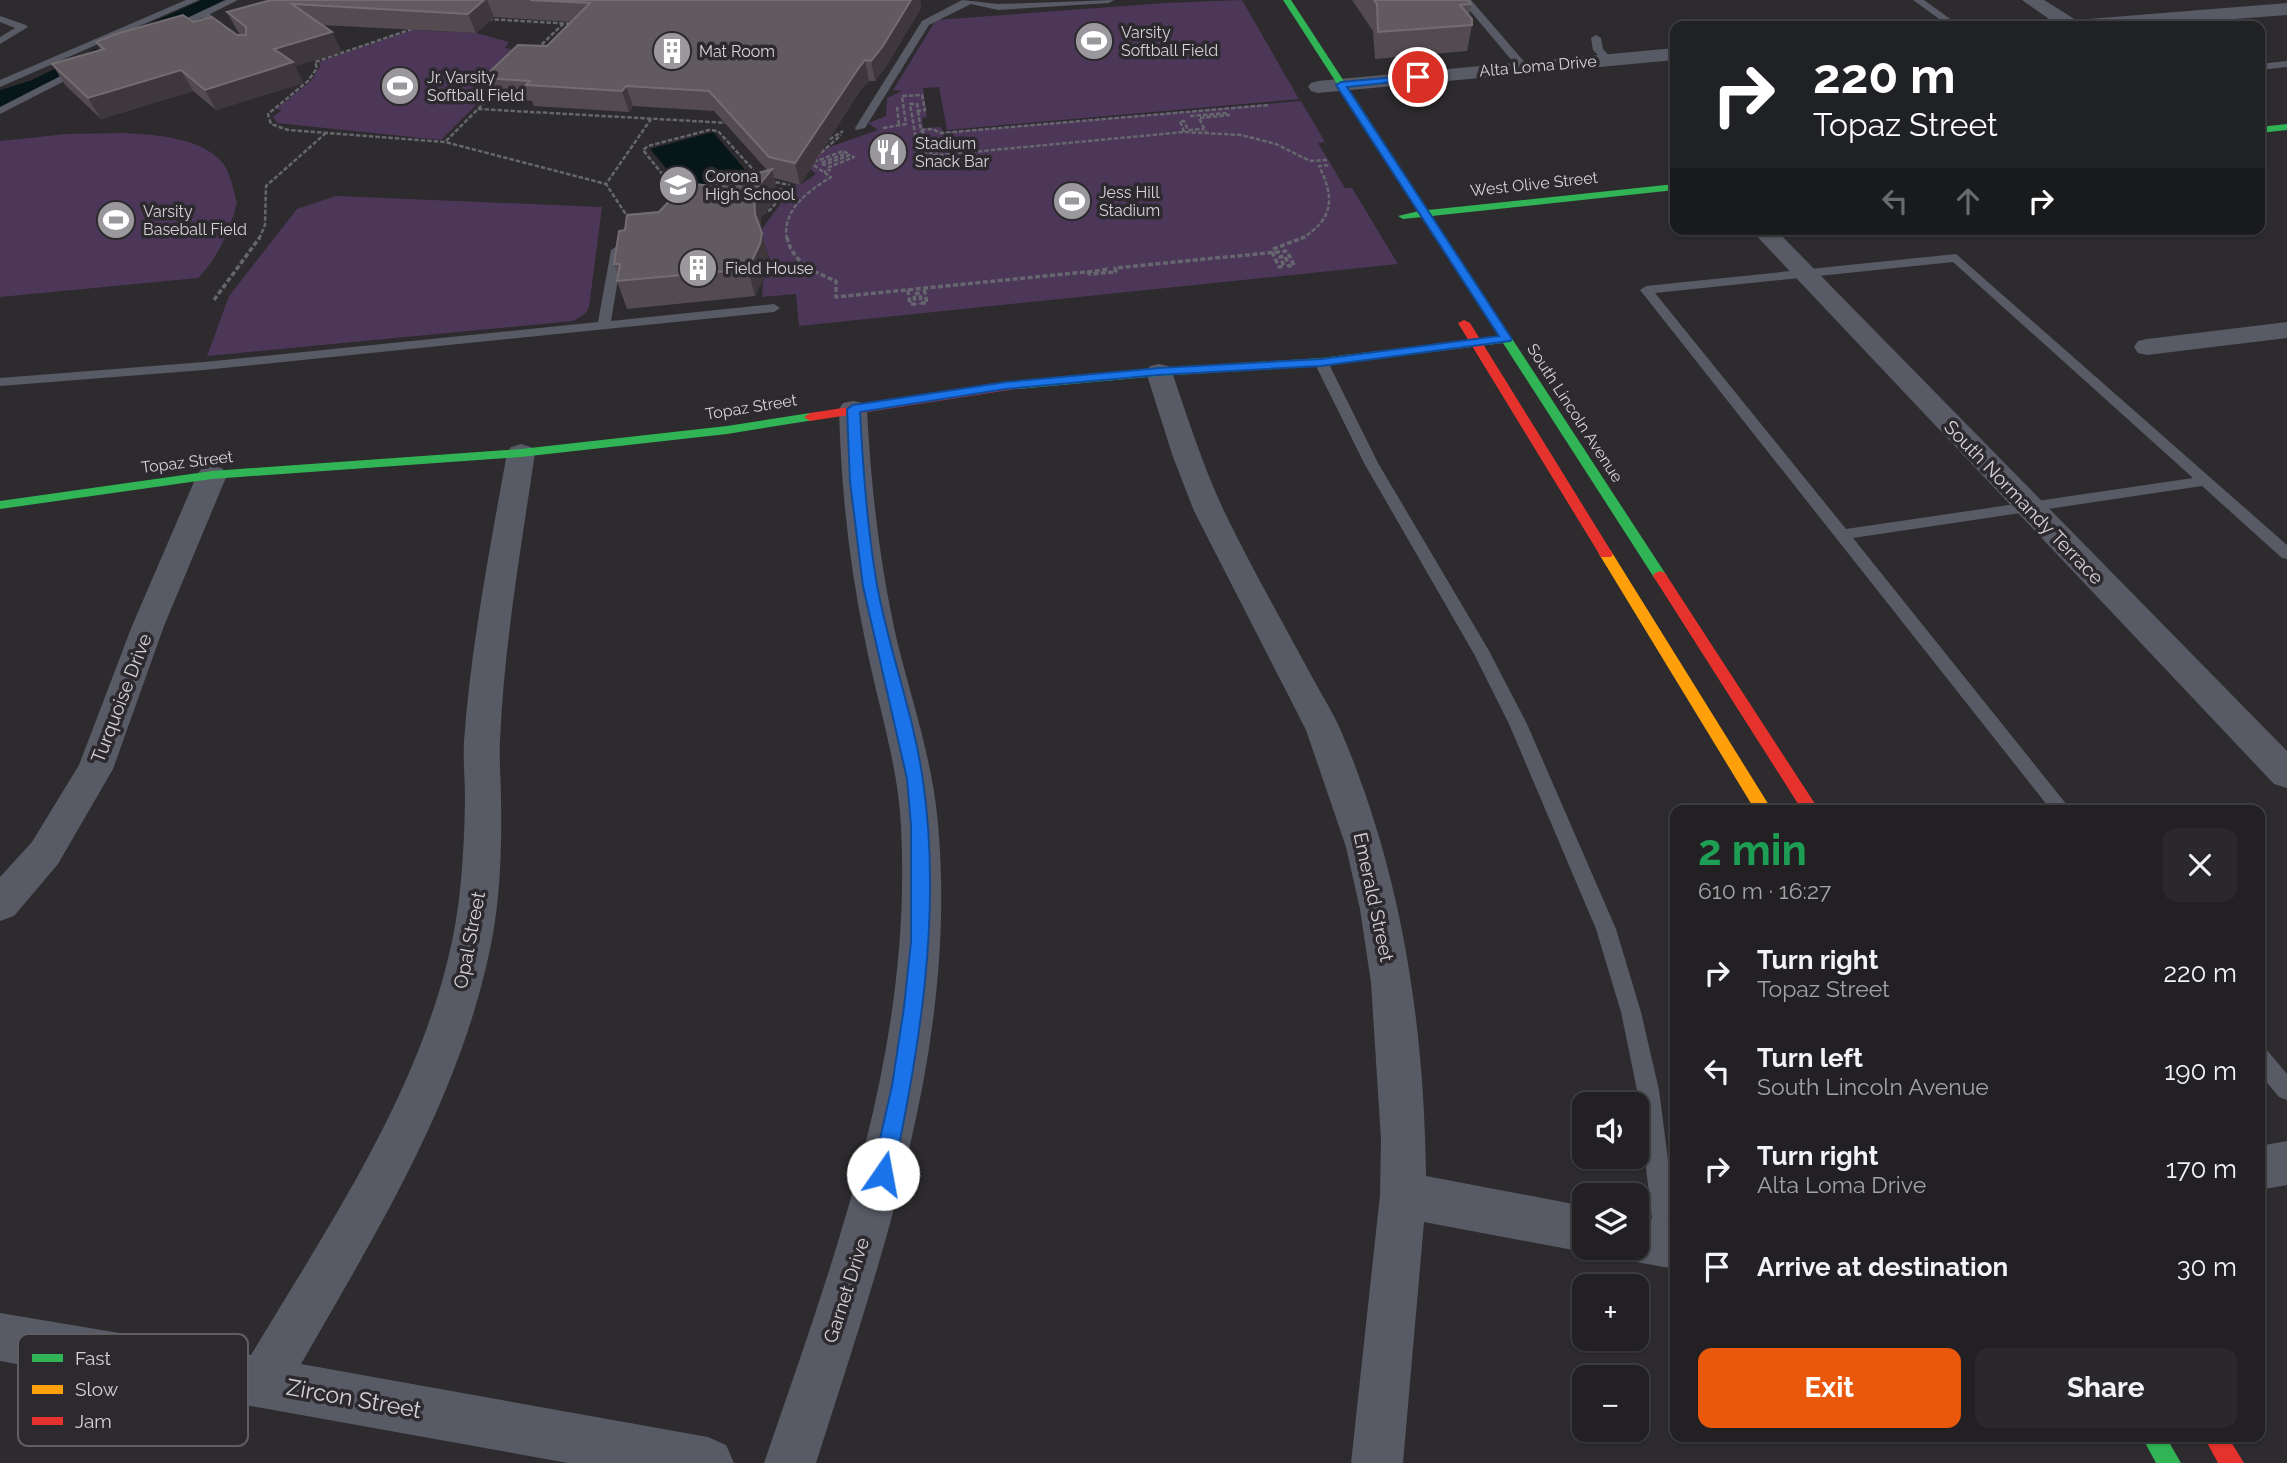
<!DOCTYPE html>
<html lang="en">
<head>
<meta charset="utf-8">
<style>
  :root { --surface:#222022; --page:#2a282a; --text:#f1f3f6; --muted:#a2a3a5; --line:#3f3e40; --accent:#ea580c }
  body { margin:0; font-family:Raleway,sans-serif; background:var(--page); color:var(--text); height:100vh; display:flex; flex-direction:column; font-size:26px; white-space:nowrap }
  * { box-sizing:border-box; margin:0 }
  p { font-size:23px; color:var(--muted) }
  .icon { flex:none; width:38px; height:38px; fill:none; stroke:currentColor; stroke-width:2; stroke-linecap:round; stroke-linejoin:round }
  .map { position:relative; flex:1; overflow:hidden }
  .side { position:absolute; left:1670px; top:805px; width:595px; height:637px; display:flex; flex-direction:column; background:var(--surface); border-radius:14px; box-shadow:0 2px 5px #0004,0 0 0 2px var(--line) }
  .side>* { flex:none }
  .top-card { position:absolute; left:1670px; top:21px; width:595px; height:214px; border-radius:14px; box-shadow:0 2px 5px #0004,0 0 0 2px var(--line); background:#202124; color:#fff; overflow:hidden }
  .tools { position:absolute; left:1572px; top:1092px; display:grid; gap:14px }
  .tools a { display:grid; place-items:center; width:77px; height:77px; border-radius:14px; background:var(--surface); box-shadow:0 2px 5px #0004,0 0 0 2px var(--line); font-size:35px }
  .pin { position:absolute; display:grid; place-items:center; width:60px; height:60px; color:#fff; margin:-30px; border:4px solid #fff; border-radius:50%; box-shadow:0 2px 7px #0007 }
  .me { position:absolute; width:77px; margin:-38px; rotate:12deg; stroke-linejoin:round; filter:drop-shadow(0 0 5px #0008) }
  .turn { display:flex; align-items:center; gap:24px; height:147px; padding:0 28px; font-size:32px }
  .turn .icon { width:91px; height:91px; stroke-width:2.5 }
  .turn b { display:block; font-size:49px; line-height:60px }
  .lanes { display:flex; align-items:center; height:66px; padding:0 28px; background:#0003; justify-content:center; gap:35px; direction:ltr }
  .lanes .off { opacity:.35 }
  .round { display:grid; place-items:center; flex:none; width:74px; height:74px; border-radius:14px; background:var(--page) }
  .headline { display:flex; align-items:center; justify-content:space-between; height:119px; padding:0 28px }
  h1 { font-size:42px; font-weight:700; line-height:52px; color:#1e9e55 }
  .primary-button { display:flex; gap:14px; margin-top:auto; padding:14px 28px }
  .primary-button a { flex:1; height:80px; border-radius:14px; background:var(--accent); color:#fff; font-size:28px; font-weight:700; line-height:80px; text-align:center }
  .primary-button a+a { background:var(--page); color:var(--text) }
  ul { padding:0; list-style:none }
  li { display:flex; align-items:center; gap:21px; height:98px; padding:0 28px }
  li div { flex:1 }
  li b { display:block; font-size:26px }
  li em { font-style:normal }
  .map>svg:first-child { display:block }
</style>
</head>
<body>
<div class="map">
<svg width="2287" height="1463" viewBox="0 0 2287 1463">
  <rect width="100%" height="100%" fill="#2d2b2e"/>
  <!-- green -->
  <g fill="#4c3758">
    <polygon points="1242,0 1299,99 947,130 939,87 923,88 927,117 922,118 923,128 941,127 943,132 1301,101 1325,142 1318,143 1345,188 1352,188 1398,264 799,326 796,294 762,297 763,282 771,262 763,241 762,229 795,184 800,185 816,174 807,166 821,150 878,130 868,123 886,116 887,98 902,91 893,90 936,20 1165,3"/>
    <polygon points="412,30 476,33 509,42 505,48 529,52 441,140 277,123 273,117 282,110 276,109 311,81 320,66 319,62"/>
    <path d="M125 133C155 135 200 137 222 162 231 173 233 190 237 203 230 230 218 258 198 278L0 297V141L67 134Z"/>
    <polygon points="336,196 602,207 589,307 585,314 573,321 207,356 229,296 297,209"/>
  </g>
  <!-- water -->
  <polygon fill="#061619" points="713,132 752,178 689,196 650,149"/>
  <g fill="none" stroke-linecap="round" stroke-linejoin="round">
    <!-- stream -->
    <polyline stroke="#061619" stroke-width="5" points="0,93 53,76"/>
    <!-- canal -->
    <g fill="#061619" fill-rule="evenodd">
      <polygon points="202,0 224,0 149,37 137,37 134,33 137,29"/>
      <polygon points="95,49 101,50 104,54 101,58 0,109 0,96"/>
    </g>
    <!-- path-far1 -->
    <g stroke="#66666e" stroke-width="2.5" stroke-dasharray="4.5 2" stroke-linecap="butt">
      <polyline points="488,19 573,24"/>
      <polyline points="412,29 315,62 317,68 308,81 268,114 271,124 288,130 445,142 606,184"/>
      <polyline points="537,49 563,24"/>
      <polyline points="897,107 899,125"/>
      <polyline points="478,109 729,123"/>
      <polyline points="1190,116 1228,113 1229,115 1199,118 1206,132"/>
      <polyline points="883,128 906,124 902,96 922,95 925,110 918,111 917,104 910,104 919,157 1184,132 1241,135 1276,144 1310,161 1327,160"/>
      <polyline points="921,130 932,129 941,133 1268,105"/>
      <polyline points="1184,132 1180,121 1184,121 1188,130 1204,129"/>
      <polyline points="446,141 494,93"/>
      <polyline points="916,141 929,136 921,131 918,111"/>
      <polyline points="824,143 843,131"/>
      <polyline points="923,154 932,153 930,143 935,143 937,156"/>
      <polyline points="816,157 841,135"/>
      <polyline points="814,159 817,161 843,151 847,153 821,163 824,165 850,155 854,157 827,168 830,170 824,172"/>
      <polyline points="769,181 790,185"/>
      <polyline points="679,195 643,150 648,146 709,130 718,131 759,176"/>
      <polyline points="762,213 770,210 787,190 771,188"/>
      <polyline points="629,219 606,184 651,119"/>
      <polyline points="259,239 265,225 266,186 327,132"/>
      <path d="M787 239C781 210 810 190 831 177L809 162"/>
      <path d="M1301 239C1334 219 1335 198 1319 166L1330 165"/>
    </g>
    <!-- path -->
    <g stroke="#66666e" stroke-width="3.5" stroke-dasharray="5 2.5" stroke-linecap="butt">
      <path d="M787 237C792 262 814 272 836 281V297L1096 271 1108 269 1107 267"/>
      <polyline points="1273,249 1305,237"/>
      <polyline points="1272,252 1279,267 1284,266 1280,257 1285,256 1289,266 1294,265 1287,251"/>
      <polyline points="1088,271 1089,274 1116,272 1115,268 1287,251"/>
      <polyline points="908,290 910,304 915,304 914,294 920,293 921,303 927,303 924,288"/>
      <polyline points="214,300 260,237"/>
    </g>
    <!-- lane -->
    <g fill="#585a65" fill-rule="evenodd">
      <polygon points="186,0 199,0 0,87 0,80"/>
      <polygon points="226,0 238,0 210,14 215,19 213,21 202,18 171,31 163,29"/>
      <polygon points="962,0 998,4 1114,0 1109,3 998,10 971,4 929,25 865,128 856,130 855,128 922,21"/>
      <polygon points="1461,0 1471,0 1527,65 1527,69 1519,69"/>
      <polygon points="1913,0 1924,0 1960,26 1949,26"/>
      <polygon points="0,16 26,25 28,27 0,44 0,37 15,28 0,22"/>
      <polygon points="1596,35 1601,38 1603,49 1613,60 1611,62 1605,62 1593,50 1591,38"/>
      <polygon points="2287,61 2287,67 2259,70 2259,64"/>
      <polygon points="82,65 87,68 86,70 0,114 0,107"/>
      <polygon points="617,246 623,250 611,321 774,304 780,308 774,312 204,370 0,386 0,378 204,362 598,322 611,250"/>
      <path d="M1956 254 2287 545V559L2282 558 2202 486 1853 538 2071 810H2051L1640 290 1646 286ZM1953 262 2193 478 1846 529 1655 293Z"/>
      <polygon points="1321,358 1328,362 1378,463 1488,649 1527,724 1616,929 1641,1012 1659,1090 1675,1214 1675,1253 1667,1257 1659,1253 1655,1245 1637,1090 1621,1012 1596,929 1509,724 1474,654 1364,463 1314,362"/>
      <polygon points="2259,1046 2266,1049 2287,1074 2287,1100 2279,1097 2259,1073"/>
    </g>
    <!-- street -->
    <g fill="#585a65" fill-rule="evenodd">
      <polygon points="2022,0 2044,0 2076,20 2287,3 2287,15 2143,26 2059,26"/>
      <polygon points="1675,48 1675,60 1318,93 1311,91 1308,87 1311,83 1318,81"/>
      <polygon points="1750,229 1775,229 2287,751 2287,788 2274,784"/>
      <polygon points="2287,322 2287,338 2147,355 2138,353 2134,347 2138,341 2147,339"/>
      <path d="M1159 364 1168 366 1172 372C1188 419 1203 466 1224 511 1251 567 1282 621 1311 675 1321 694 1333 712 1341 731 1402 874 1424 1022 1426 1176L1584 1206V1248H1595L1584 1252 1424 1222 1403 1463H1351L1380 1195 1381 1139 1371 983 1360 909 1346 847 1306 730 1194 511 1173 457 1146 372 1150 366Z"/>
      <path d="M853 401 863 403 867 409C871 489 880 567 898 645 913 704 933 763 938 824 958 1046 882 1255 816 1463H764C835 1256 913 1050 901 826 898 763 877 702 865 640 849 564 841 487 839 409L843 403Z"/>
      <path d="M521 444 531 447 535 453C521 548 504 645 500 741 499 761 501 780 501 800 502 854 500 910 487 963 454 1107 374 1237 301 1364L708 1437 726 1445 734 1463H568L0 1361V1313L251 1355C326 1230 411 1105 447 963 461 910 464 854 465 800 465 780 463 761 464 741 471 645 490 548 507 453L511 447Z"/>
      <polygon points="212,466 222,468 227,475 164,626 113,769 58,864 14,916 0,921 0,877 32,842 79,765 132,626 197,475 202,468"/>
      <polygon points="2287,1141 2287,1185 2259,1190 2259,1146"/>
      <polygon points="1636,1216 1675,1223 1675,1269 1636,1262 1620,1255 1616,1248 1636,1248"/>
    </g>
    <!-- fast -->
    <g fill="#30b455" fill-rule="evenodd">
      <polygon points="1283,0 1291,0 1428,210 1675,184 1675,190 1432,216 1665,573 1667,576 1665,579 1655,579 1503,343 1321,366 1159,376 1018,389 1012,385 1018,381 1159,368 1321,358 1499,336 1422,217 1403,219 1398,216 1419,211"/>
      <polygon points="2287,124 2287,130 2259,133 2259,127"/>
      <polygon points="810,413 814,414 814,420 727,434 521,457 212,479 0,509 0,501 212,471 521,449 727,426"/>
      <polygon points="2142,1437 2166,1437 2181,1463 2156,1463"/>
    </g>
    <!-- slow -->
    <polygon fill="#ff9f0a" fill-rule="evenodd" points="1606,549 1611,551 1772,810 1755,810 1599,554"/>
    <!-- jam -->
    <g fill="#e5322d" fill-rule="evenodd">
      <polygon points="1464,320 1470,323 1611,551 1613,554 1611,557 1601,557 1458,323"/>
      <polygon points="1018,381 1024,385 1022,388 810,421 804,417 810,413"/>
      <polygon points="1660,571 1665,573 1819,810 1802,810 1655,579 1653,576 1655,573"/>
      <polygon points="2204,1437 2228,1437 2244,1463 2218,1463"/>
    </g>
  </g>
  <!-- wall -->
  <g fill="#534b50">
    <polygon points="270,0 920,0 921,8 886,66 875,81 869,81 861,89 800,185 774,178 778,196 761,218 761,232 769,260 767,271 755,296 627,309 617,281 618,276 614,264 625,230 713,186 767,170 714,111 633,106 629,112 534,106 532,101 492,98 483,78 547,46 572,22 494,17 476,33 322,25 342,52 295,66 303,83 216,110 193,91 101,119 65,85 52,64 101,50 96,42 193,22 237,35 241,35 238,32 227,12"/>
    <polygon points="1352,0 1468,0 1471,4 1469,16 1472,25 1467,51 1375,59 1373,31"/>
  </g>
  <!-- shaded-wall -->
  <g fill="#3e383c">
    <polygon points="484,0 487,0 494,17 476,33 468,14"/>
    <polygon points="909,0 920,0 921,8 886,66 875,81 871,61"/>
    <polygon points="332,32 342,52 295,66 303,83 216,110 205,90 274,49"/>
    <polygon points="865,60 869,81 861,89 800,185 795,163 858,69"/>
    <polygon points="181,70 193,91 101,119 88,98"/>
    <polygon points="626,86 633,106 629,112 622,91"/>
    <polygon points="772,169 778,196 761,218 761,236 762,233 769,260 767,271 755,296 748,269 754,191"/>
  </g>
  <!-- building -->
  <g fill="#615a5f" stroke="#736d72" stroke-width="2">
    <polygon points="271,0 484,0 468,14 292,4 332,32 274,49 293,62 205,90 181,70 88,98 52,64 104,49 96,42 116,34 183,15 193,22 212,17 237,35 246,35 246,27 227,12"/>
    <polygon points="530,0 911,0 883,46 871,61 865,60 858,69 795,163 769,157 709,91 626,86 622,91 526,85 530,81 483,78 518,45 547,46 590,3"/>
    <polygon points="1374,0 1468,0 1471,4 1460,5 1472,19 1472,25 1378,32 1377,4"/>
    <polygon points="772,169 754,191 755,214 762,233 760,244 748,269 617,281 620,264 614,264 619,231 625,230 627,215 659,212 686,183 713,186"/>
  </g>
  <!-- route -->
  <path fill="#1a73e8" stroke="#114b97" stroke-width="2" d="M1418 75H1421V79L1347 87 1512 339 1510 341 1321 366 1159 375 1006 389 860 412C863 470 867 528 877 585 889 651 914 715 923 781 942 911 920 1047 893 1174L890 1181 883 1184 875 1181 872 1174 892 1086 904 1007 911 942V825L907 779 863 586 850 481 847 409 853 405 1006 382 1159 368 1321 359 1499 336 1336 85 1341 82Z"/>
  <!-- icons -->
  <defs>
    <g id="stadium-disc" transform="scale(2.0125)"><circle r="9.5" fill="#9a989c" stroke="#2d2a2f"/><path d="M0-5a6.5 5 0 1 0 0 10a6.5 5 0 1 0 0-10ZM-3.5-1.8h7v3.6h-7Z" fill="#fff"/></g>
    <g id="building-disc" transform="scale(2.0125)"><circle r="9.5" fill="#9a989c" stroke="#2d2a2f"/><path d="M-4-6H4V6H1V3H-1V6H-4ZM-2.5-4.3h1.7v1.8h-1.7ZM.8-4.3h1.7v1.8H.8ZM-2.5-1h1.7V.8h-1.7ZM.8-1h1.7V.8H.8Z" fill="#fff"/></g>
    <g id="restaurant-disc" transform="scale(2.0125)"><circle r="9.5" fill="#9a989c" stroke="#2d2a2f"/><path d="M-5-6h1v4h1v-4h1v4h1v-4h1v5L-1.5 .5V6h-2V.5L-5-1ZM5-6V6H3V1.5H1.5Q1.5-4 5-6Z" fill="#fff"/></g>
    <g id="school-disc" transform="scale(2.0125)"><circle r="9.5" fill="#9a989c" stroke="#2d2a2f"/><path d="M0-5L7-2L0 1L-7-2ZM-4 1L0 2.5L4 1V4Q0 6-4 4Z" fill="#fff"/></g>
  </defs>
  <g fill-rule="evenodd">
    <use href="#stadium-disc" x="1094" y="41"/>
    <use href="#building-disc" x="672" y="51"/>
    <use href="#stadium-disc" x="400" y="86"/>
    <use href="#restaurant-disc" x="888" y="152"/>
    <use href="#school-disc" x="678" y="185"/>
    <use href="#stadium-disc" x="1072" y="201"/>
    <use href="#stadium-disc" x="116" y="220"/>
    <use href="#building-disc" x="698" y="268"/>
  </g>
  <g text-anchor="middle" dominant-baseline="central" stroke-width="7" stroke-linejoin="round" paint-order="stroke">
    <!-- far-poi labels -->
    <g font-size="16" fill="#d5d3d7" stroke="#2d2a2f" text-anchor="start">
      <text x="1121" y="32">Varsity<tspan x="1121" dy="18">Softball Field</tspan></text>
      <text x="699" y="51">Mat Room</text>
      <text x="427" y="77">Jr. Varsity<tspan x="427" dy="18">Softball Field</tspan></text>
      <text x="915" y="143">Stadium<tspan x="915" dy="18">Snack Bar</tspan></text>
      <text x="705" y="176">Corona<tspan x="705" dy="18">High School</tspan></text>
      <text x="1099" y="192">Jess Hill<tspan x="1099" dy="18">Stadium</tspan></text>
      <text x="143" y="211">Varsity<tspan x="143" dy="18">Baseball Field</tspan></text>
      <text x="725" y="268">Field House</text>
    </g>
    <!-- far-street labels -->
    <g font-size="16" fill="#d5d3d7" stroke="#2d2a2f">
      <text transform="translate(1538 66) rotate(-5)">Alta Loma Drive</text>
      <text transform="translate(1534 184) rotate(-6)">West Olive Street</text>
      <text transform="translate(751 407) rotate(-9)">Topaz Street</text>
      <text transform="translate(1575 413) rotate(57)">South Lincoln Avenue</text>
      <text transform="translate(187 462) rotate(-7)">Topaz Street</text>
    </g>
    <!-- street labels -->
    <g font-size="19" fill="#d5d3d7" stroke="#2d2a2f">
      <text transform="translate(2024 502) rotate(46)">South Normandy Terrace</text>
      <text transform="translate(121 698) rotate(-69)">Turquoise Drive</text>
      <text transform="translate(1374 897) rotate(78)">Emerald Street</text>
      <text transform="translate(469 940) rotate(-79)">Opal Street</text>
      <text transform="translate(846 1290) rotate(-72)">Garnet Drive</text>
    </g>
    <!-- near-street labels -->
    <g font-size="23" fill="#d5d3d7" stroke="#2d2a2f">
      <text transform="translate(354 1398) rotate(10)">Zircon Street</text>
    </g>
  </g>
  <!-- legend -->
  <rect x="18" y="1334" width="230" height="112" rx="10" fill="#2d2a2f" stroke="#5f5d61" stroke-width="2"/>
  <rect x="32" y="1354" width="31" height="8" fill="#30b455"/>
  <rect x="32" y="1385" width="31" height="9" fill="#ff9f0a"/>
  <rect x="32" y="1417" width="31" height="8" fill="#e5322d"/>
  <g font-size="19" fill="#d5d3d7">
    <text x="75" y="1365">Fast</text>
    <text x="75" y="1396">Slow</text>
    <text x="75" y="1428">Jam</text>
  </g>
</svg>
<div class="tools">
<a><svg class="icon" aria-label="sound" viewBox="0 0 24 24"><path d="M4 9h4l5-4v14l-5-4H4zM17 9q2 3 0 6"/></svg></a>
<a><svg class="icon" aria-label="layers" viewBox="0 0 24 24"><path d="M12 4l9 5-9 5-9-5zM3 14l9 5 9-5"/></svg></a>
<a>+</a>
<a>−</a>
</div>
<div class="pin" style="left:1418px;top:77px;background:#d93025"><svg class="icon" aria-label="arrive" viewBox="0 0 24 24"><path d="M6 21V4h12l-3 4 3 4H6"/></svg></div>
<svg class="me" style="left:883px;top:1174px" viewBox="-20 -20 40 40"><circle r="19" fill="#fff"/><path d="M0-13L10 11 0 6-10 11z" fill="#1a73e8"/></svg>
<div class="top-card">
<div class="turn"><svg class="icon" aria-label="right" viewBox="0 0 24 24"><path d="M7 20v-9h11M14 6l5 5-5 5"/></svg><div><b>220 m</b>Topaz Street</div></div>
<div class="lanes"><svg class="icon off" aria-label="left" viewBox="0 0 24 24"><path d="M17 20v-9H6M10 6l-5 5 5 5"/></svg><svg class="icon off" aria-label="ahead" viewBox="0 0 24 24"><path d="M12 20V5M6 11l6-6 6 6"/></svg><svg class="icon" aria-label="right" viewBox="0 0 24 24"><path d="M7 20v-9h11M14 6l5 5-5 5"/></svg></div>
</div>
<section class="side">
<div class="headline"><div><h1>2 min</h1><p>610 m · 16:27</p></div><a class="round"><svg class="icon" aria-label="close" viewBox="0 0 24 24"><path d="M6 6l12 12M18 6L6 18"/></svg></a></div>
<ul>
<li><svg class="icon" aria-label="right" viewBox="0 0 24 24"><path d="M7 20v-9h11M14 6l5 5-5 5"/></svg><div><b>Turn right</b><p>Topaz Street</p></div><em>220 m</em></li>
<li><svg class="icon" aria-label="left" viewBox="0 0 24 24"><path d="M17 20v-9H6M10 6l-5 5 5 5"/></svg><div><b>Turn left</b><p>South Lincoln Avenue</p></div><em>190 m</em></li>
<li><svg class="icon" aria-label="right" viewBox="0 0 24 24"><path d="M7 20v-9h11M14 6l5 5-5 5"/></svg><div><b>Turn right</b><p>Alta Loma Drive</p></div><em>170 m</em></li>
<li><svg class="icon" aria-label="arrive" viewBox="0 0 24 24"><path d="M6 21V4h12l-3 4 3 4H6"/></svg><div><b>Arrive at destination</b></div><em>30 m</em></li>
</ul>
<div class="primary-button"><a>Exit</a><a>Share</a></div>
</section>
</div>
</body>
</html>
